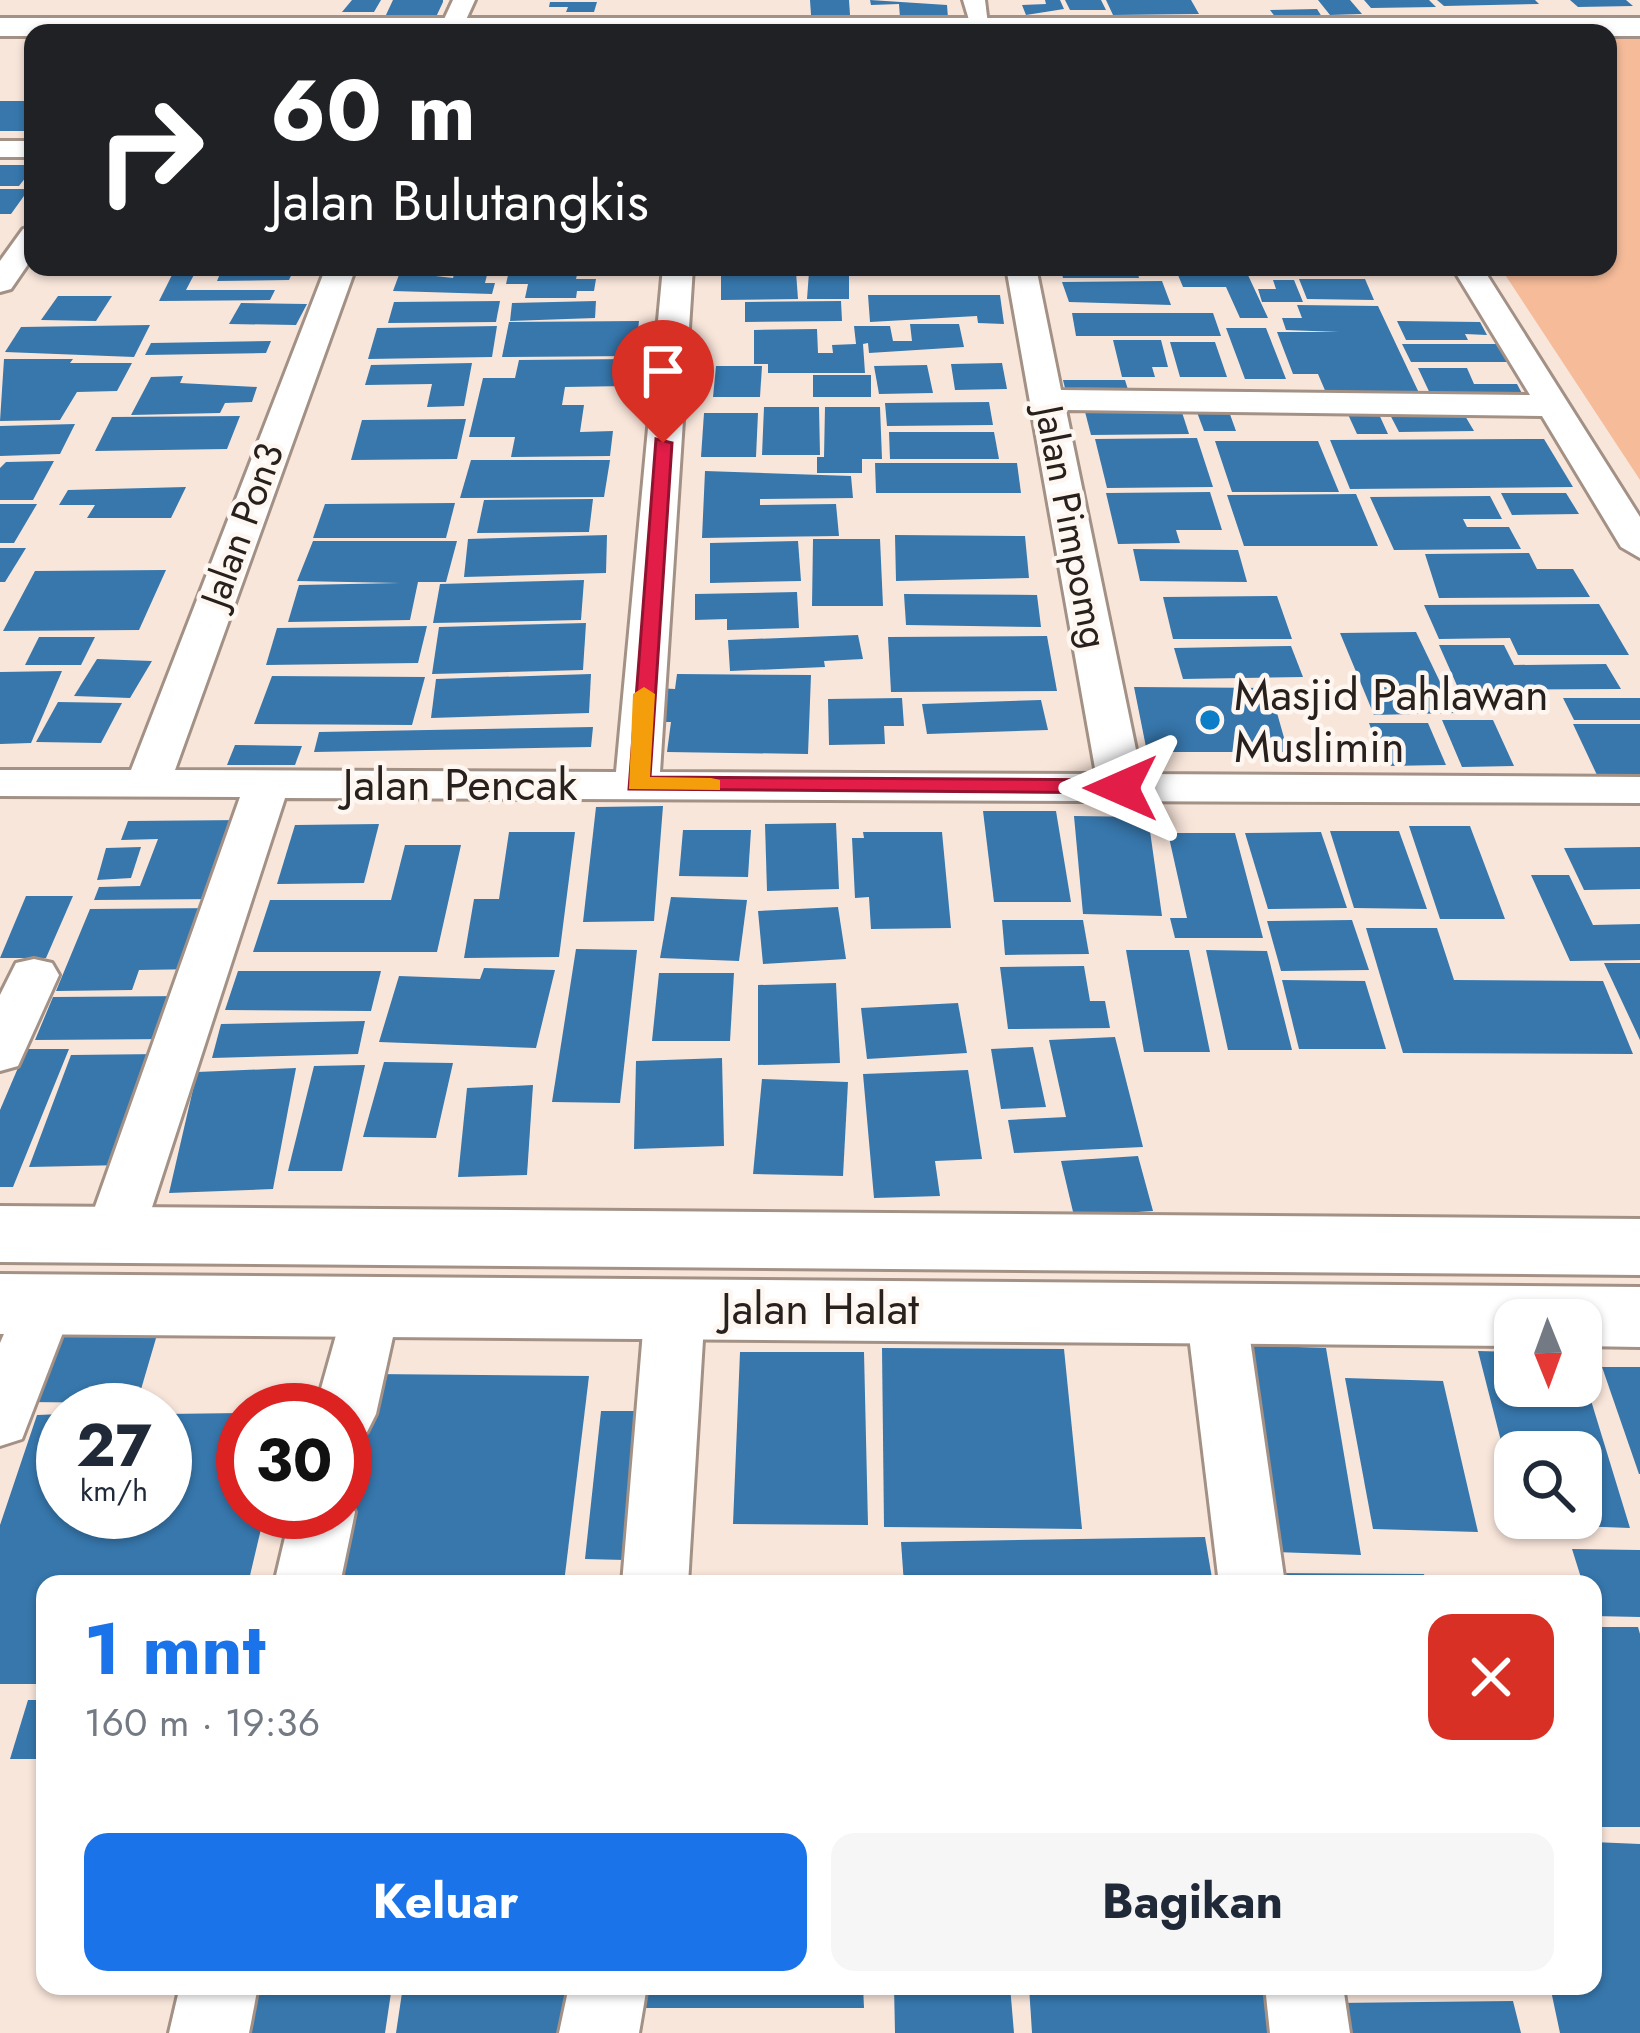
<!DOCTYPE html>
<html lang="id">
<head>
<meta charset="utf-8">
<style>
  :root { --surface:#fff; --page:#f6f6f7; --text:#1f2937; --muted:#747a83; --accent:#1a73e8 }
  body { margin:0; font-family:Jost,sans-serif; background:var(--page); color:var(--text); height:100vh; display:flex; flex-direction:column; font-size:45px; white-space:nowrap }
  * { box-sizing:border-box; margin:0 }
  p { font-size:39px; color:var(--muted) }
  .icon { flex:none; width:66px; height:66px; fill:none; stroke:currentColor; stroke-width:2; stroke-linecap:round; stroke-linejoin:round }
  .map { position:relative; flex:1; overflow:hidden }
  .details { position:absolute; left:36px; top:1575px; width:1566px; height:420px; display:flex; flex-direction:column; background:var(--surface); border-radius:24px; box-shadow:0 3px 9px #0004 }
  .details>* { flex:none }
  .guide { position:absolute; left:24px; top:24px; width:1593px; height:252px; border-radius:24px; box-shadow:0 3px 9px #0004; background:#202124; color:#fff; overflow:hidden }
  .needle { width:78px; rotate:179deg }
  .tools { position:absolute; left:1494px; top:1299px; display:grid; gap:24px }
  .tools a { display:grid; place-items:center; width:108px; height:108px; border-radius:24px; background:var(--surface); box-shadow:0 3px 9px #0004; font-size:60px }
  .speed { position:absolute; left:36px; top:1383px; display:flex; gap:24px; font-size:60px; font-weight:700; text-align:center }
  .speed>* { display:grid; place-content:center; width:156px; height:156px; border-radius:50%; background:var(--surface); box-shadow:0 3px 9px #0004; line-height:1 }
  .speed small { font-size:30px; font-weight:400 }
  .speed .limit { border:18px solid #d22; background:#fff; color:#111 }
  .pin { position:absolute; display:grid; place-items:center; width:102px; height:102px; color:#fff; margin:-123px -51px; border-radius:50% 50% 50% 0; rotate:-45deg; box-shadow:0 0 12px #0007 }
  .pin .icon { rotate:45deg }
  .me { position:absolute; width:132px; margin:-66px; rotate:270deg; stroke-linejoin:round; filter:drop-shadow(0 0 9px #0008) }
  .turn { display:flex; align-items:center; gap:42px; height:252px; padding:0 48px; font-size:54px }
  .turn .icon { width:156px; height:156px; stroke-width:2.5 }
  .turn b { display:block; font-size:84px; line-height:102px }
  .round { display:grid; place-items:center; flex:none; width:126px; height:126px; border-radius:24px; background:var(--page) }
  .head { display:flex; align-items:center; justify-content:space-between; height:204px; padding:0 48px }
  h1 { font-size:72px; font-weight:700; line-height:90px; color:var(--accent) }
  .primary-button { display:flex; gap:24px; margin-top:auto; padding:24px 48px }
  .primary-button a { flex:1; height:138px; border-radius:24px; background:var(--accent); color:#fff; font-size:48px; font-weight:700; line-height:138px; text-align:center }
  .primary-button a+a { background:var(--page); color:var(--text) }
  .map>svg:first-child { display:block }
</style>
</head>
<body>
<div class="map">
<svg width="1640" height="2033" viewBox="0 0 1640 2033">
  <rect width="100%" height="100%" fill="#f9e6db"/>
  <!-- green -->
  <polygon fill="#f6bc9a" points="1608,36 1640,36 1640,480 1500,267 1608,267"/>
  <!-- building -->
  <g fill="#3777ac">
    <polygon points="381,0 374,12 342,12 352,0"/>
    <polygon points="393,0 443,0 443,2 436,17 385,17"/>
    <polygon points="810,0 849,0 850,15 811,15"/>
    <polygon points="870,0 947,5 948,18 900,18 899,4 871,5"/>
    <polygon points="1045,0 1060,0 1064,9 1026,15 1022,5 1046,4"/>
    <polygon points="1065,0 1101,0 1106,10 1070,10"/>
    <polygon points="1106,0 1191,0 1199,14 1113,15"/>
    <polygon points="1318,0 1350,0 1362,14 1330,15"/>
    <polygon points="1364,0 1429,0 1436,7 1371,8"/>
    <polygon points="1437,0 1535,0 1539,4 1444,6"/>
    <polygon points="1570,0 1626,0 1633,6 1578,7"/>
    <polygon points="550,2 597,2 594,12 566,12 568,7 549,7"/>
    <polygon points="1317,9 1322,17 1276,18 1270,10"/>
    <polygon points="0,101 33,101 29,131 0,131"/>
    <polygon points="0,165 33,165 33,168 19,186 0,186"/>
    <polygon points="0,189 29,189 11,214 0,214"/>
    <polygon points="176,267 198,267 186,290 275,290 270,300 159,301"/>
    <polygon points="223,267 295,267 289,280 217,281"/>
    <polygon points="456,267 489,267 485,283 495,283 492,294 393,291 400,272 453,278"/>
    <polygon points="1060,267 1136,267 1139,278 1063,278"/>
    <polygon points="1240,267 1360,267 1363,274 1247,273 1268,318 1240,318 1226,287 1183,287 1178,275 1242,274"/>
    <polygon points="1363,267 1451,267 1454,274 1366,273"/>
    <polygon points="509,271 578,271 576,279 596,279 594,291 577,291 576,298 525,298 528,284 506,284"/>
    <polygon points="796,272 798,299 721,300 721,273"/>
    <polygon points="809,272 849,273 849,299 807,299"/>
    <polygon points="1299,279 1365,279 1374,300 1307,299"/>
    <polygon points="1273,280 1294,280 1303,302 1262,302 1258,289 1276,289"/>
    <polygon points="1162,281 1171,305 1069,302 1062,282"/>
    <polygon points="868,295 1000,295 1004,324 978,323 977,316 870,322"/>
    <polygon points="58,296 112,296 96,321 41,320"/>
    <polygon points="500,301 496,322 388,323 394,302"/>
    <polygon points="596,301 595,318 510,321 512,303"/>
    <polygon points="841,301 842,321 745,322 745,302"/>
    <polygon points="241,303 307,304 296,325 229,324"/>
    <polygon points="1297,305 1378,306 1420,395 1327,395 1318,374 1293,374 1277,332 1339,332 1286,330 1282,318 1302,318"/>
    <polygon points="1072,313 1213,313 1221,336 1076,336"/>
    <polygon points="639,321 635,356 502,357 509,322"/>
    <polygon points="1397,321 1480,322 1487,335 1465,334 1468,340 1406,340"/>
    <polygon points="910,324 959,324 964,347 869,353 868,343 863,344 865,373 768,373 768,364 754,364 754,330 817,329 818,353 833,353 832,345 856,344 854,326 890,326 893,341 912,341"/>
    <polygon points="150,325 134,357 5,352 21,327"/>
    <polygon points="497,326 492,357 368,359 377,328"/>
    <polygon points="1226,328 1266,328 1286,379 1245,379"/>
    <polygon points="1113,340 1161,340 1168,367 1152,367 1155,377 1122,377"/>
    <polygon points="271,341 266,353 145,355 151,343"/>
    <polygon points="1170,342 1215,342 1227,377 1180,377"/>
    <polygon points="1402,344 1498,344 1508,362 1411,362"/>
    <polygon points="4,359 73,359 70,363 132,363 117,391 77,392 60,420 0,421"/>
    <polygon points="632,359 628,386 565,387 562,405 584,405 580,432 613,431 610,456 511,457 515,437 469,437 483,378 515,378 519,360"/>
    <polygon points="472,363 464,406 427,407 432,384 365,385 371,365"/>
    <polygon points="1002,363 1007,389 955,390 951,364"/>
    <polygon points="927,365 933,393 879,394 874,366"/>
    <polygon points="716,366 762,366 760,397 713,397"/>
    <polygon points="1418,368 1467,368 1474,384 1517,384 1527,403 1434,402"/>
    <rect x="813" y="375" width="58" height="22"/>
    <polygon points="183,376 180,383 257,387 252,402 225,403 220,413 131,415 151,377"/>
    <polygon points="1063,380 1125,380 1130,396 1067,396"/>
    <polygon points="989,402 993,425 887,426 885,403"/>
    <polygon points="1179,403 1189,434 1091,435 1083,404"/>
    <polygon points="1227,406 1236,431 1204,431 1195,407"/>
    <polygon points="764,407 819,407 820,455 762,455"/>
    <polygon points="825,407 880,407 882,459 862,459 862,473 817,473 817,457 824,457"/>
    <polygon points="1387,409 1461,409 1474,431 1399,432"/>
    <polygon points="1346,410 1377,410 1388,434 1357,434"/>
    <polygon points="704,413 758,413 756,457 701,457"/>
    <polygon points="240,416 227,449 95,451 112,417"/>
    <polygon points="466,419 457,459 351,460 362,420"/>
    <polygon points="75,424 60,454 0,456 0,426"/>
    <polygon points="889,432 994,432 999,459 890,459"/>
    <polygon points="1197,438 1213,487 1107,488 1095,439"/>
    <polygon points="1544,439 1573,487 1350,489 1330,440"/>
    <polygon points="1215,441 1318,441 1339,492 1232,492"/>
    <polygon points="471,460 610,460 604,497 460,498"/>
    <polygon points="54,461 33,500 0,500 0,468 6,462"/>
    <polygon points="875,463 1017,463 1021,493 876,493"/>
    <polygon points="705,471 851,476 853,498 760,499 760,505 836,504 839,536 702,538"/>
    <polygon points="186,487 171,518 87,518 95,505 59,505 68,490"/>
    <polygon points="1210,492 1222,530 1176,530 1180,543 1118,544 1106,493"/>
    <polygon points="1501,493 1566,493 1579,514 1512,515"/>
    <polygon points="1356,494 1378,546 1244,546 1227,495"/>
    <polygon points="1490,496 1502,519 1463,519 1467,527 1509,527 1521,549 1394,550 1370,497"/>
    <polygon points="593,499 589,532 477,533 484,500"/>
    <polygon points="455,503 446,538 313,538 325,504"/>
    <polygon points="0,504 37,504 14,543 0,543"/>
    <polygon points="607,535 606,573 464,577 468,539"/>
    <polygon points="895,535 1025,536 1029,578 896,581"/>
    <polygon points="813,539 880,539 883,606 812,606"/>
    <polygon points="313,541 457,541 446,582 418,582 410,620 288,622 299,585 400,583 297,581"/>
    <polygon points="798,541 801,581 710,583 710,543"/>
    <polygon points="0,548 26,548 5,582 0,582"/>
    <polygon points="1133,549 1238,550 1247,582 1140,581"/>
    <polygon points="1529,553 1537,569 1573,569 1590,597 1439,598 1425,554"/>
    <polygon points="166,570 139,630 3,631 35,571"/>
    <polygon points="584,580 581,620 433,623 440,584"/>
    <polygon points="797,592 799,628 727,630 727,619 695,620 695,594"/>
    <polygon points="904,594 1037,595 1041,627 906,625"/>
    <polygon points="1277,596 1292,639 1173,639 1163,597"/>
    <polygon points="1599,604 1629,655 1518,655 1510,638 1439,639 1424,605"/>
    <polygon points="586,623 583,670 432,674 439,627"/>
    <polygon points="427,626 418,663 266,665 277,628"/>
    <polygon points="1416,632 1455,713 1374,715 1340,633"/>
    <polygon points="858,635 863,659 824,661 825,667 730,671 728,640"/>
    <polygon points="1047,636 1057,691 891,692 888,637"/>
    <polygon points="39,637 95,637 81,665 25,665"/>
    <polygon points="1439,645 1504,645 1514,665 1606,664 1621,689 1459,690"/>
    <polygon points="1291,646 1303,677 1183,679 1174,648"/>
    <polygon points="97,659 152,661 130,698 74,696"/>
    <polygon points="62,671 31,743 0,744 0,672"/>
    <polygon points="591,674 589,713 431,718 436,679"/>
    <polygon points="677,674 811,675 808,754 667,752 671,722 652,722 656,688 675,689"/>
    <polygon points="272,676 425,677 412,725 254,724"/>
    <polygon points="1134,687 1270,688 1288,752 1147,752"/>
    <polygon points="902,698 904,726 884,726 885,744 829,745 828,699"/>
    <polygon points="1563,698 1640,698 1640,720 1574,720"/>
    <polygon points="1041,700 1048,730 927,734 922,704"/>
    <polygon points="58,702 122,703 101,743 36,742"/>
    <polygon points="1442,720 1493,720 1514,766 1462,767"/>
    <polygon points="1369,723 1428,723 1446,765 1385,766"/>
    <polygon points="1573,724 1640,724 1640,775 1597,775"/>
    <polygon points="593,727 591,747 314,752 319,732"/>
    <polygon points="235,745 302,746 295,765 227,765"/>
    <polygon points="663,806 654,921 583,922 596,807"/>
    <polygon points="983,811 1056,811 1071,902 994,902"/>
    <polygon points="1074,816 1148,817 1162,916 1083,914"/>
    <polygon points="244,820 219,899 94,900 99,887 140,886 158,839 121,840 128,821"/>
    <polygon points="836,823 839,889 767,891 765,824"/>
    <polygon points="379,824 364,883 277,884 295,825"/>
    <polygon points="1409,826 1470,826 1505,919 1440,919"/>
    <polygon points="683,830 751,830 748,877 679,876"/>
    <polygon points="1330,831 1399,831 1427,909 1354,908"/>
    <polygon points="509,832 575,832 559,957 464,958 474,899 499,899"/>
    <polygon points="863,832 942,832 951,928 871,929 869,897 855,898 852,838 864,838"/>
    <polygon points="1321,832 1347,908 1268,909 1245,833"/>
    <polygon points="1168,833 1235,833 1263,938 1175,938 1170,918 1187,918"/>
    <polygon points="405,845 461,845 437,952 253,952 270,900 391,900"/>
    <polygon points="141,847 131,878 97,880 106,848"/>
    <polygon points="1640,847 1640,889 1584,890 1564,848"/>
    <polygon points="1531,875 1569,875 1593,925 1640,924 1640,960 1570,961"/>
    <polygon points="26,896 73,896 46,958 0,958"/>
    <polygon points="671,897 747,900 739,961 660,958"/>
    <polygon points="838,907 846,959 763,964 758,911"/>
    <polygon points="221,908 201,969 139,970 132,990 56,991 90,909"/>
    <polygon points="1002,920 1083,920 1089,954 1005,955"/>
    <polygon points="1352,920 1369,970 1281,971 1267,921"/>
    <polygon points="1366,928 1437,928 1454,980 1603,981 1633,1054 1403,1053"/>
    <polygon points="576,949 637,950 620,1103 552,1102"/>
    <polygon points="1126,950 1189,950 1210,1052 1144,1052"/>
    <polygon points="1206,950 1267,951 1292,1050 1228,1050"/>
    <polygon points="1604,963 1640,963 1640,1040"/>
    <polygon points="1084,966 1090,1001 1105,1001 1110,1028 1008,1029 1000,967"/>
    <polygon points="484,968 555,970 536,1048 379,1042 399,976 480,979"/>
    <polygon points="238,971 381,971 371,1011 225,1010"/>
    <polygon points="659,973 734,973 730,1041 652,1041"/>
    <polygon points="1282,980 1365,981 1386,1049 1299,1049"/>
    <polygon points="836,983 840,1063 758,1065 758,985"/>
    <polygon points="187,996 173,1039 35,1040 53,997"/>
    <polygon points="958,1003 967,1053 867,1059 861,1008"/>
    <polygon points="365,1021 358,1054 212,1058 221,1024"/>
    <polygon points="1115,1037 1143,1147 1014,1153 1008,1120 1066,1117 1049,1040"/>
    <polygon points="1033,1047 1046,1107 1001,1109 991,1049"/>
    <polygon points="26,1049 69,1049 13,1187 0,1187 0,1110"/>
    <polygon points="161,1054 125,1165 29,1167 71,1055"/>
    <polygon points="722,1058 724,1146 634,1149 636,1061"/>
    <polygon points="384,1062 453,1063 436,1138 363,1137"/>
    <polygon points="365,1065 342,1171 288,1171 314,1066"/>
    <polygon points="296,1068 273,1189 169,1193 197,1072"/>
    <polygon points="968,1070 982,1159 935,1161 940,1196 874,1198 863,1074"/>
    <polygon points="762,1079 848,1082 843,1176 753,1174"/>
    <polygon points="533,1085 527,1175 458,1177 467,1088"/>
    <polygon points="1138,1156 1153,1211 1074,1216 1061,1161"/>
    <polygon points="159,1328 137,1403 24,1402 51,1329"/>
    <polygon points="1246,1345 1326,1348 1361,1555 1275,1552"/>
    <polygon points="882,1348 1064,1349 1082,1529 884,1527"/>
    <polygon points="1478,1351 1515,1352 1515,1386 1581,1386 1582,1371 1630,1528 1523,1524 1521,1518 1581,1518 1581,1452 1515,1452 1513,1488"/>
    <polygon points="740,1352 864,1352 868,1525 733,1524"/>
    <polygon points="1602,1367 1640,1367 1640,1474 1639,1474"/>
    <polygon points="372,1374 589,1376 564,1583 326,1580"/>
    <polygon points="1345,1378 1443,1381 1478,1532 1373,1529"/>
    <polygon points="601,1411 637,1411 625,1560 585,1559"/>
    <polygon points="243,1413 243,1512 265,1512 248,1584 45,1584 45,1684 0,1684 0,1525 37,1415 63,1414 63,1512 165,1512 165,1414"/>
    <polygon points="1205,1537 1213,1584 904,1584 901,1542"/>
    <polygon points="1572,1549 1640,1550 1640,1617 1593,1616 1593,1584 1583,1584"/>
    <polygon points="1258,1573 1424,1574 1427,1584 1260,1584"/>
    <polygon points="875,1578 876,1584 777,1584 777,1580"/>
    <polygon points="1593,1627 1638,1627 1640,1634 1640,1827 1593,1827"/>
    <polygon points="28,1700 45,1700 45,1759 10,1759"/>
    <polygon points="1593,1842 1640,1844 1640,2033 1560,2033 1550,1986 1593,1986"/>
    <polygon points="230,1986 392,1986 385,2033 221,2033"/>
    <polygon points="403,1986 573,1986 569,2033 396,2033"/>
    <polygon points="635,1986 863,1986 864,2008 634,2008"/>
    <polygon points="894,1986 1010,1986 1014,2033 895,2033"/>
    <polygon points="1029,1986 1266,1986 1274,2033 1032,2033"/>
    <polygon points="1513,2001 1521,2033 1339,2033 1334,2003"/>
  </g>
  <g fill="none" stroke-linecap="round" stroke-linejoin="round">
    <!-- street casing -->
    <g stroke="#a39186" stroke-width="6">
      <g id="street">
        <polygon points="453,0 475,0 460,33 444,33 440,28"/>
        <polygon points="963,0 985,0 989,33 973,33"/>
        <rect x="0" y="141" width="33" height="16"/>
        <polygon points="33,226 33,257 11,289 0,292 0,261 23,229"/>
        <polygon points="326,267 356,267 175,770 616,772 663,267 693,267 660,772 1096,774 1006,267 1036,267 1061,390 1530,395 1452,267 1482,267 1640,517 1640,558 1621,547 1542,416 1066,410 1141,774 1640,777 1640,803 285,798 143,1235 134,1250 114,1256 94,1250 85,1235 240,797 0,796 0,770 131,770"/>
        <polygon points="34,959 52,963 59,975 18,1066 0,1071 0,995 16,963"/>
        <polygon points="45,1281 66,1288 74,1304 22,1439 0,1446 0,1343 24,1288"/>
        <polygon points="370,1282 391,1289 400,1305 376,1414 367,1432 345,1439 345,1410 315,1410 349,1289"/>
        <polygon points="675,1284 696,1291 705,1307 688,1584 622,1584 645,1307 654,1291"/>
        <polygon points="1216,1288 1237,1295 1246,1311 1285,1584 1219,1584 1186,1311 1195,1295"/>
        <polygon points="345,1492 355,1512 340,1584 274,1584 291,1512 345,1512"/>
        <polygon points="180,1986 258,1986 249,2033 169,2033"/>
        <polygon points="569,1986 647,1986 639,2033 559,2033"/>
        <polygon points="1265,1986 1343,1986 1350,2033 1270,2033"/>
      </g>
    </g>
    <!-- secondary casing -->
    <g stroke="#a39186" stroke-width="6">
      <g id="secondary">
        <rect x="0" y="18" width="1640" height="18"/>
        <polygon points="0,1206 1640,1219 1640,1275 0,1262"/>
        <polygon points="0,1274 1640,1287 1640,1347 1581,1346 1581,1320 1515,1320 1515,1346 0,1334"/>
      </g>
    </g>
    <!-- street -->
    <use href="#street" fill="#fff" fill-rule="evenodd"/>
    <!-- secondary -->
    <use href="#secondary" fill="#fff" fill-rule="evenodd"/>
  </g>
  <!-- route -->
  <polygon fill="#e11d48" stroke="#92132f" stroke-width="3" points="656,439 672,443 650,777 1121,780 1133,788 1129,793 629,789"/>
  <!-- slow -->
  <polygon fill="#f59e0b" points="644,687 655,694 650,777 711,778 720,780 720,790 629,789 633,694"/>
  <!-- markers -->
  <circle fill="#0b7ec7" stroke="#fef6f1" stroke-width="4.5" cx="1210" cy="720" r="12"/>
  <g text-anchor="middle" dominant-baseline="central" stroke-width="9" stroke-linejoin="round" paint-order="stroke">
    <!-- far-street labels -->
    <g font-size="39" fill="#27201c" stroke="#fef6f1">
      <text transform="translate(242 525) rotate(-70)">Jalan Pon3</text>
      <text transform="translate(1072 527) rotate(79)">Jalan Pimpomg</text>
    </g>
    <!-- poi labels -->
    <g font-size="45" fill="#27201c" stroke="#fef6f1" text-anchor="start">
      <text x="1234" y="694">Masjid Pahlawan<tspan x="1234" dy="52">Muslimin</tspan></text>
    </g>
    <!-- street labels -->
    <g font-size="45" fill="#27201c" stroke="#fef6f1">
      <text x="460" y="784">Jalan Pencak</text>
      <text x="820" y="1308">Jalan Halat</text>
    </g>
  </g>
</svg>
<div class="tools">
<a><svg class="needle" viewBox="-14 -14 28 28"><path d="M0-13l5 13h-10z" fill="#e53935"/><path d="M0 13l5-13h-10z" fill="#747a83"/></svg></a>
<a><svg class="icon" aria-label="search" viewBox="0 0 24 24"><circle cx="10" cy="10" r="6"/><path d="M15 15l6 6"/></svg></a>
</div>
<div class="speed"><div>27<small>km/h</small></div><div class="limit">30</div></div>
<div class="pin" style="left:663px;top:443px;background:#d93025"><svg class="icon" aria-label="arrive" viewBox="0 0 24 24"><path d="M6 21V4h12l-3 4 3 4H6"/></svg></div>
<svg class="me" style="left:1121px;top:788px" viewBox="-20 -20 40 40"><path d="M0-17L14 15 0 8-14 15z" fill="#e11d48" stroke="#fff" stroke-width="4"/></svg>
<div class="guide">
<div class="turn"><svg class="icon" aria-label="right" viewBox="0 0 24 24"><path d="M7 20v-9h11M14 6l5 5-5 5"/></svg><div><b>60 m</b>Jalan Bulutangkis</div></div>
</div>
<section class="details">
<div class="head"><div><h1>1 mnt</h1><p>160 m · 19:36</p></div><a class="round" style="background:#d93025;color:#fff"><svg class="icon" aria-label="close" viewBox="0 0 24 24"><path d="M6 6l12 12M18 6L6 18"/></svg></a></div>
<div class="primary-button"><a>Keluar</a><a>Bagikan</a></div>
</section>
</div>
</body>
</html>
